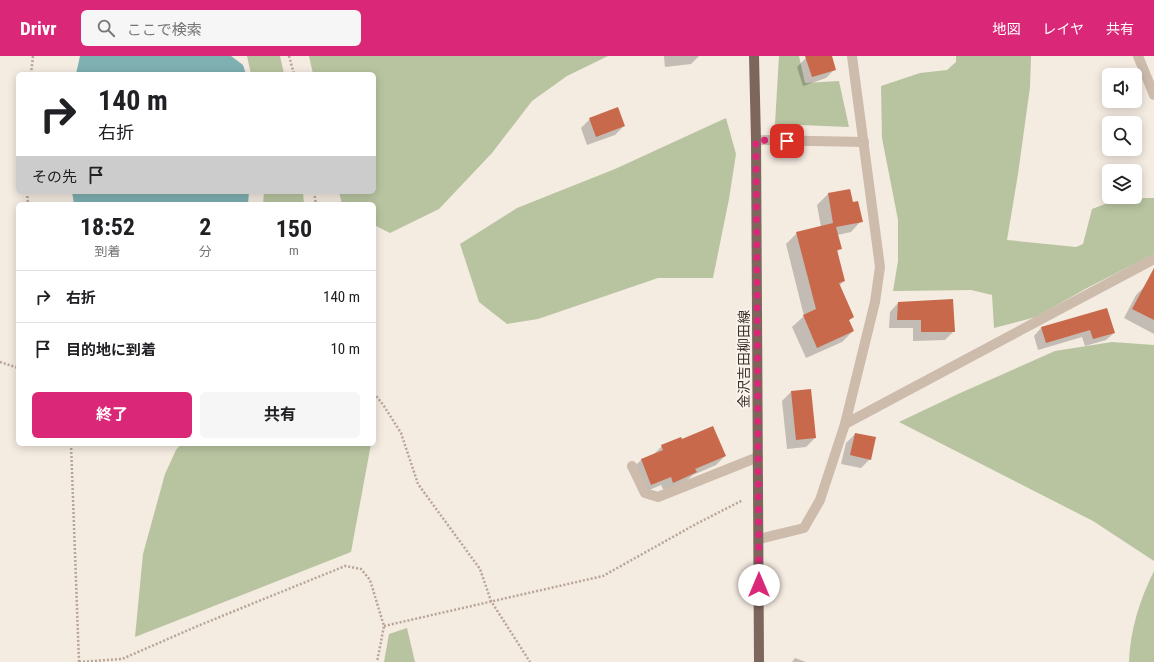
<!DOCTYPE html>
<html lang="ja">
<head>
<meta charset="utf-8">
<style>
  :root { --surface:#fff; --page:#f6f6f6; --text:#202124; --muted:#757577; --line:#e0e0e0; --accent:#db2777 }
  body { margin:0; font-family:"Roboto Condensed","Noto Sans JP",sans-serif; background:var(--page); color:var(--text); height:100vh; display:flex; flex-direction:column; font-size:15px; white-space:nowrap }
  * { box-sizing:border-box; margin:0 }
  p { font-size:13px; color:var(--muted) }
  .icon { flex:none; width:22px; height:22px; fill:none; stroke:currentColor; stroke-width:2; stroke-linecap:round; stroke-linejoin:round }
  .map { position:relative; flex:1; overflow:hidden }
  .side { position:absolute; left:16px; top:146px; width:360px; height:244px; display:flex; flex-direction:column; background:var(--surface); border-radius:6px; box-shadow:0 2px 10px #0003 }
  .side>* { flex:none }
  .banner { position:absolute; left:16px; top:16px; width:360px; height:122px; border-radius:6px; box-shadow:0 2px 10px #0003; background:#fff; color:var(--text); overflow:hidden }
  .controls { position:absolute; left:1102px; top:12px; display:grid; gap:8px }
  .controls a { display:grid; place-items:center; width:40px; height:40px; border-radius:6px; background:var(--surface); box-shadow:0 2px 10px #0003; font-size:20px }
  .pin { position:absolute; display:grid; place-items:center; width:34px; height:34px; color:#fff; margin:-17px; border-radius:8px; box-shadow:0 2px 6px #0006 }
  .me { position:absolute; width:44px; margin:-22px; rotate:0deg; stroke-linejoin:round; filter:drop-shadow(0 0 3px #0008) }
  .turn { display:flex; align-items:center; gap:14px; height:84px; padding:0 16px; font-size:18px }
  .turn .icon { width:52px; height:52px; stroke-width:2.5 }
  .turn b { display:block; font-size:28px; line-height:34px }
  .then { display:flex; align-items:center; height:38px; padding:0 16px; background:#0003; gap:8px; font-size:15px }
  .eta { display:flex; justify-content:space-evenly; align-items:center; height:68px; text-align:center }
  .eta b { font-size:24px; font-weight:700; line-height:28px }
  .action { display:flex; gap:8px; margin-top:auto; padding:8px 16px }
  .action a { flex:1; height:46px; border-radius:6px; background:var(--accent); color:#fff; font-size:16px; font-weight:700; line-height:46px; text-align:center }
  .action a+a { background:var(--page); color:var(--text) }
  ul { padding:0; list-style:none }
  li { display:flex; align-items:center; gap:12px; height:52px; padding:0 16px; border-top:1px solid var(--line) }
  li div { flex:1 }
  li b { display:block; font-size:15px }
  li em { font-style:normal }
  header { display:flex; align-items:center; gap:24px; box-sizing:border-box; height:56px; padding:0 20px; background:var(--accent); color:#fff }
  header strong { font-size:19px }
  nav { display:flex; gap:22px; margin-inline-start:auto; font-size:14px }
  .search { width:280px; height:36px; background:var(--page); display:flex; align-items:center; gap:10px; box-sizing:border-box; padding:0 14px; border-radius:6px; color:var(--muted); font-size:15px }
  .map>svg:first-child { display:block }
</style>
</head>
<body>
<header>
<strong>Drivr</strong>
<div class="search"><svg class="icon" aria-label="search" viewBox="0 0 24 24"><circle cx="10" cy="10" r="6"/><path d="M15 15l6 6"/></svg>ここで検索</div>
<nav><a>地図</a><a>レイヤ</a><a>共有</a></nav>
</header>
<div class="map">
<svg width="1154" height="606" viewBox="0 0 1154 606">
  <rect width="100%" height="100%" fill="#f4ebe1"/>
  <!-- green -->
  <g fill="#b8c4a0">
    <polygon points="247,0 280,0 284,18 251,18"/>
    <polygon points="309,0 608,0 567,20 532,45 492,97 439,153 390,177 374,169 374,148 342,148 339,136 374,136 374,18 313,18"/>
    <polygon points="779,0 799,0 805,27 839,25 849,71 775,68"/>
    <polygon points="956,0 1031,0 1030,31 1018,118 1007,184 1076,191 1083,188 1092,153 1121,142 1154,142 1154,198 1087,232 1036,261 994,272 992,239 971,234 893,235 898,205 898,164 882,82 881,30 920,17 947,14 956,6"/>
    <polygon points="726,62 736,98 729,143 713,222 658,222 538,263 507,268 479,246 460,188 517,152 615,113"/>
    <polygon points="264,136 303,136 304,148 263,148"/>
    <polygon points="1112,286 1154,289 1154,505 1093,465 899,366 958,338 1055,295"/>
    <polygon points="181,388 371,388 351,496 135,581 143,498 165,418 176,394"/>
    <path d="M1154 515V606H1129C1130 574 1140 543 1154 515Z"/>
    <polygon points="407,572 415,606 384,606 389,578"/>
  </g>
  <!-- water -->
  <g fill="#7fb0b2">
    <polygon points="80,0 231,0 243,9 246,18 76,18"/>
    <polygon points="72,136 249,136 248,148 74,148"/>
  </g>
  <!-- shadow -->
  <g fill="#0003">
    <polygon points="664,0 699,0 691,8 665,11"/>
    <polygon points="813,0 831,0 835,13 826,22 803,30 797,11 806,2"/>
    <polygon points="590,63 624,70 615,79 587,89 581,72"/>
    <polygon points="850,134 852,148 861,165 851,176 837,179 841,192 837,196 844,225 839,230 853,261 848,265 853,275 842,286 806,302 792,271 804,260 786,188 797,177 821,171 817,149 828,138"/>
    <polygon points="1145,230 1154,235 1154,278 1124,262 1136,239"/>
    <polygon points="898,247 954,275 945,284 913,285 913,272 889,272 890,256"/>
    <polygon points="1107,253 1114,277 1106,284 1085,290 1082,281 1038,294 1034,280 1041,272"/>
    <polygon points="810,334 815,382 806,391 787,393 782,345 791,336"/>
    <polygon points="855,378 870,403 861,412 841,408 846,387"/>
    <polygon points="682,384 725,400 716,409 693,419 686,425 664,435 661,429 642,437 632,413 641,404 653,399 662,390"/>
    <polygon points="795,602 806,606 792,606"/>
  </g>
  <!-- building -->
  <g fill="#c8694b">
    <polygon points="805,0 832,0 836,14 812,21"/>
    <polygon points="618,51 625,70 596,81 589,62"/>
    <polygon points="850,133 853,146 858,145 863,166 836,171 842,193 837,194 845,225 839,227 854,261 849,264 854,275 817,292 803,259 816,253 796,176 833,167 828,137"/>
    <polygon points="1154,212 1154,264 1132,253"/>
    <polygon points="953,243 955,276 921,276 921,264 897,264 898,246"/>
    <polygon points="1107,252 1115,277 1093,283 1090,274 1046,287 1041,271"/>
    <polygon points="811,333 816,382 796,384 791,335"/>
    <polygon points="713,370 726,400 695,413 697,416 673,427 671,421 651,429 641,403 663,394 661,389 681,381 682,383"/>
    <polygon points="855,377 876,381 871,404 850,399"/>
  </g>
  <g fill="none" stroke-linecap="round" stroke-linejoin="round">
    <!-- path -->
    <g stroke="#b9a596" stroke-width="2.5" stroke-dasharray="2 2" stroke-linecap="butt">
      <polyline points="289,0 294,18"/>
      <polyline points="31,18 33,0"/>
      <polyline points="27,136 28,148"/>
      <polyline points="314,136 316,148"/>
      <polyline points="0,306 18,312"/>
      <polyline points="374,337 384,350 401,377 418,428 480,513 491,545 530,606"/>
      <polyline points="71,388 79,606"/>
      <polyline points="384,570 603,520 696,468 743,444"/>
      <polyline points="79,606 122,603 200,569 345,510 361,513 370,524 384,570 377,606"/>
    </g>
    <!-- minor -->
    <g stroke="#cdbbac" stroke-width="10">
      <polyline points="1138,0 1154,39"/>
      <polyline points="756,84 864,86"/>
      <polyline points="845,368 1154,203"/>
      <polyline points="632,410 645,437 658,441 758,401"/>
      <polyline points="759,483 804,472 820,444 845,368 875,246 880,211 852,0"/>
    </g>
    <!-- major -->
    <polyline stroke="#7d675c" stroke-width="10" points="754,0 756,84 759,606"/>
  </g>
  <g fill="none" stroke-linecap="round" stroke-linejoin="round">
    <!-- route -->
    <polyline stroke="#db2777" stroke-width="7" stroke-dasharray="0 12.6" points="759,529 756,84 787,85"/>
  </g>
  <g text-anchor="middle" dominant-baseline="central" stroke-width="3.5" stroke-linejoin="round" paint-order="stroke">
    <!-- street labels -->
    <g font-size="14" fill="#3b302b" stroke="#fbf5ee">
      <text transform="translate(744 303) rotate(-90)">金沢吉田柳田線</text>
    </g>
  </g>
</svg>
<div class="controls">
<a><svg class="icon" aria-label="sound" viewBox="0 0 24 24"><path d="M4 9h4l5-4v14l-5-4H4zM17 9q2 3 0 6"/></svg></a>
<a><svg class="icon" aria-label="search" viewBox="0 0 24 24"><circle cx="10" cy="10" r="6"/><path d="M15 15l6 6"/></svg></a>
<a><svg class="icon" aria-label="layers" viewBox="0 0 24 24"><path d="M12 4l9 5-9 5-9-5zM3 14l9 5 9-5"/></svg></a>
</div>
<div class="pin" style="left:787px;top:85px;background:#d93025"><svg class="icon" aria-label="arrive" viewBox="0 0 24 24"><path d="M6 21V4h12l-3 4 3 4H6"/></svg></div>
<svg class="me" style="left:759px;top:529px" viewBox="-20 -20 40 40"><circle r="19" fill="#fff"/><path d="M0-13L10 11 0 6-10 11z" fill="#db2777"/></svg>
<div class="banner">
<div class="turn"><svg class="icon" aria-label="right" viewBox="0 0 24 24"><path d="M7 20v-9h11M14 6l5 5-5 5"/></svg><div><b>140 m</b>右折</div></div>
<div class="then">その先<svg class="icon" aria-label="arrive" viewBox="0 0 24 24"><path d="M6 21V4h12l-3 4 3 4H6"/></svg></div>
</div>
<section class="side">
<div class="eta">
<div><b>18:52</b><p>到着</p></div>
<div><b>2</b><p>分</p></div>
<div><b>150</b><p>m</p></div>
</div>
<ul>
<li><svg class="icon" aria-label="right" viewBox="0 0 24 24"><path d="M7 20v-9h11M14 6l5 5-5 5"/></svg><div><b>右折</b></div><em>140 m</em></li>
<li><svg class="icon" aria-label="arrive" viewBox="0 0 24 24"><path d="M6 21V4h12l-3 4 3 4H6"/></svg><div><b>目的地に到着</b></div><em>10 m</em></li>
</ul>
<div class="action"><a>終了</a><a>共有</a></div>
</section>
</div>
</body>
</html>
